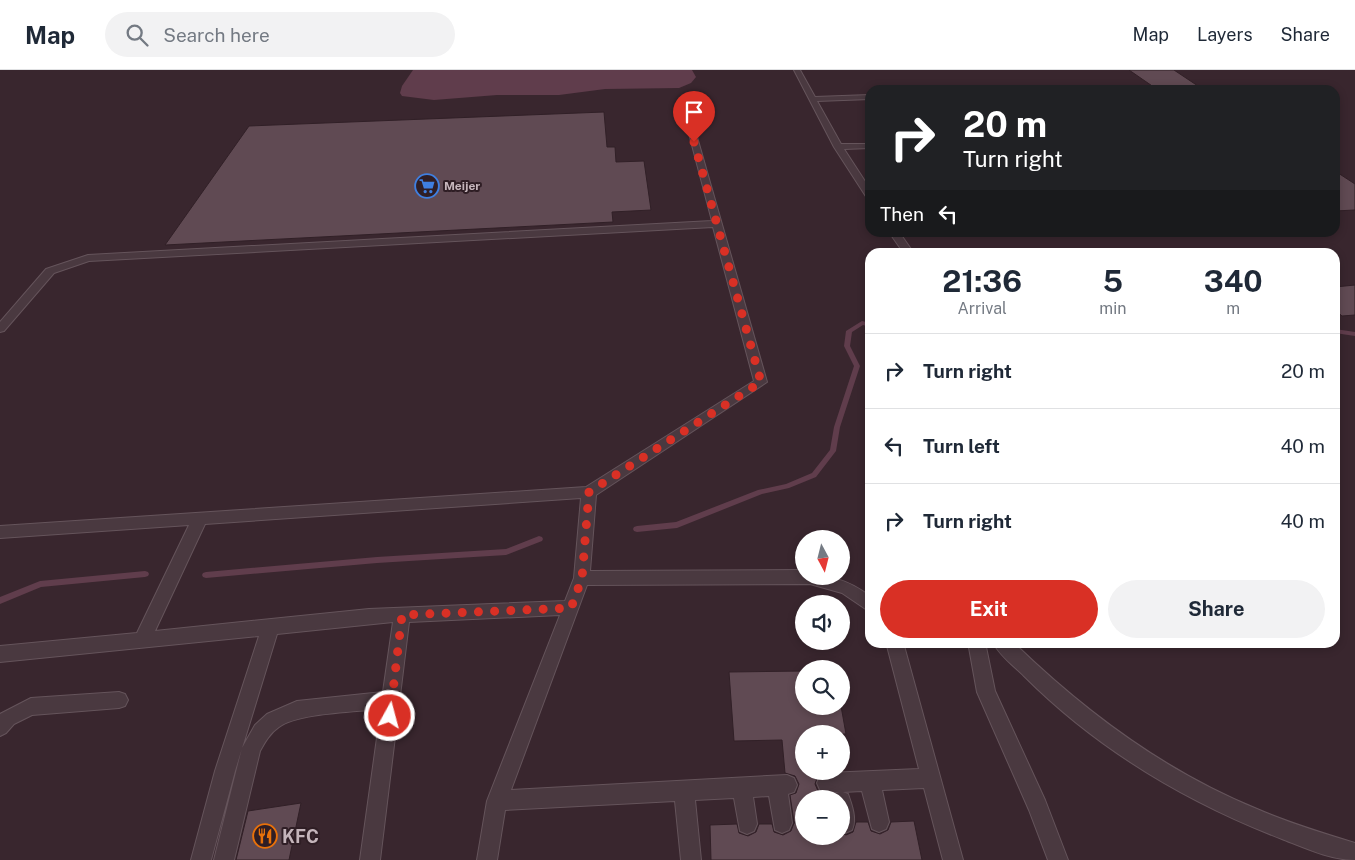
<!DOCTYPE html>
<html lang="en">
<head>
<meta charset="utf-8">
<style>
  :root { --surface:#fff; --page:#f2f2f3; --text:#1f2937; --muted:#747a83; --line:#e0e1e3; --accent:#d93025 }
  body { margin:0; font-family:"Public Sans",sans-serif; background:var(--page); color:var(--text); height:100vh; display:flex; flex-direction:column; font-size:19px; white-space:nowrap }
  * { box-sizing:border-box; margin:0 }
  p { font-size:16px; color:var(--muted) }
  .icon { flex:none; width:28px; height:28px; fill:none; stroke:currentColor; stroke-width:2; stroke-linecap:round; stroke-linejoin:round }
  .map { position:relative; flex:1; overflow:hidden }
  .sheet { position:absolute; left:865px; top:178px; width:475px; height:400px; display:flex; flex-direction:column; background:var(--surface); border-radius:15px; box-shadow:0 2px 8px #0003 }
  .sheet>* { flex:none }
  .top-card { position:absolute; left:865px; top:15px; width:475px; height:152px; border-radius:15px; box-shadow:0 2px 8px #0003; background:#202124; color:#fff; overflow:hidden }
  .needle { width:32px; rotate:173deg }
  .tools { position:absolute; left:795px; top:460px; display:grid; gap:10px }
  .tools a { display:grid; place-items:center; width:55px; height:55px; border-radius:50%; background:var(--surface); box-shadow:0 2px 8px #0003; font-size:25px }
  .pin { position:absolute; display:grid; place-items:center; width:42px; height:42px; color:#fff; margin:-51px -21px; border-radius:50% 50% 50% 0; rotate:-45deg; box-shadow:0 0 5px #0007 }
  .pin .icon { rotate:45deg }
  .me { position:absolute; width:55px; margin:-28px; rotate:7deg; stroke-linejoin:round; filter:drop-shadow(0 0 4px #0008) }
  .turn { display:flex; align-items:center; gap:18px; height:105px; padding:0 15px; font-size:22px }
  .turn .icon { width:65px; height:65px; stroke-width:2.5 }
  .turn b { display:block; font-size:35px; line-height:42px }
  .then { display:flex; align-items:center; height:48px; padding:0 15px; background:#0003; gap:10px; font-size:19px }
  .eta { display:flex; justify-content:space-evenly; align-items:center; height:85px; text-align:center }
  .eta b { font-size:30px; font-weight:700; line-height:35px }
  .cta { display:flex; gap:10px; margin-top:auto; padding:10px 15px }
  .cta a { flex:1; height:58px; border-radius:30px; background:var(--accent); color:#fff; font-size:20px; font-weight:700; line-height:58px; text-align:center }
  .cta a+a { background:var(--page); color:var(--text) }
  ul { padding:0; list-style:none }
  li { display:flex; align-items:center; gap:15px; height:75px; padding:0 15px; border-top:1px solid var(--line) }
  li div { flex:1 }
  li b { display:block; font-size:19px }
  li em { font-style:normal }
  header { display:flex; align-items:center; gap:30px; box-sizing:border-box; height:70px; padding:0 25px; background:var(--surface); border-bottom:1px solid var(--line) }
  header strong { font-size:24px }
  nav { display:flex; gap:28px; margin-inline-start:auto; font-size:18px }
  .search { width:350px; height:45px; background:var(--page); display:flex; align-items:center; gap:12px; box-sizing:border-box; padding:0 18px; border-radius:28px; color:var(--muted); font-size:19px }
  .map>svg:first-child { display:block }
</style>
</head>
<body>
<header>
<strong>Map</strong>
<div class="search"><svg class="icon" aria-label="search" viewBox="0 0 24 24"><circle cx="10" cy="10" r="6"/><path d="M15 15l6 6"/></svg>Search here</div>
<nav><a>Map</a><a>Layers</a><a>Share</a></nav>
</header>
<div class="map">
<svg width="1355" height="790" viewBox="0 0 1355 790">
  <rect width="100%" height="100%" fill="#39262e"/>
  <!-- water -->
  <polygon fill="#603d4c" points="413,0 692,0 696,7 691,13 679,18 605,19 559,25 497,25 434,30 402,26 400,23 402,16"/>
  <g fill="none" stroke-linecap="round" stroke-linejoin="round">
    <!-- stream -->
    <g fill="#603d4c" fill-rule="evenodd">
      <polygon points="862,251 870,253 870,257 863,255 852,262 850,276 860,296 840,357 836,381 816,407 789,418 762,424 677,458 637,462 634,461 633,459 634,457 637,456 676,452 758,420 786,414 812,403 830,380 834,357 854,296 844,276 846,261"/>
      <polygon points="1335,259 1355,262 1355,266 1335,263"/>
      <polygon points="539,466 542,467 543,469 542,471 506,485 377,493 206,508 203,507 202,505 203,503 206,502 377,487 506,479"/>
      <polygon points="145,501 148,502 149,504 148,506 145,507 41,517 0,534 0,527 40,511"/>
    </g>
  </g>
  <!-- building -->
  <g fill="#604a53" stroke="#312027">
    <polygon points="1129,0 1174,0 1204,20 1158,20"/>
    <polygon points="604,42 607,77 615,77 616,92 644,91 651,140 612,142 613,152 165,175 249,56"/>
    <polygon points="1335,101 1355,114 1355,140 1335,141"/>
    <polygon points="1355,215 1355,245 1342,246 1335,240 1335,217"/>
    <polygon points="804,601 804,636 841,636 846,664 804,664 804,701 825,701 818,705 815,714 818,721 829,725 829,729 804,729 804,752 794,752 790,725 796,723 799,714 795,706 785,703 782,670 734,671 729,602"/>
    <polygon points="301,733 289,790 236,790 248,741"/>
    <polygon points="914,751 922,790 711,790 710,755 737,754 739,763 748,766 756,762 759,754 772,754 774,762 783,765 791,761 794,753 804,753 804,766 841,766 841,763 846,765 853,762 856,752 868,752 871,761 880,764 888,760 891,752"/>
  </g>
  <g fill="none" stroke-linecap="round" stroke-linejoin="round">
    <!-- lane casing -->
    <g stroke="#65545b" stroke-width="2">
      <g id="lane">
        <polygon points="794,0 800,0 815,27 870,25 870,29 817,31 841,74 870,74 870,78 844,79 870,119 870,129 867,128 834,77"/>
        <path d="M682 37 689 39 767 312 596 425 590 501 804 500V506C833 506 846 509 870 526V542L842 523 810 514 587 515 511 720 787 705 794 708 797 715 794 722 788 724 792 753 789 760 782 763 775 760 769 726 753 727 757 754 754 761 747 764 740 761 734 728 695 730 701 790H681L675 731 505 740 497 790H477L487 731 560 545 409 552 380 790H360L381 639C355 642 298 643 279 657 270 663 265 672 260 681L234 790H214L242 678 255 655 267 644 297 631 383 622 393 552 277 564 235 701 211 790H191L215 701 259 566 0 592V576L137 563 189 455 0 468V456L586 417 754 311 713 157 89 191 54 203 4 261 0 262V252L46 199 88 185 712 151ZM581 428 574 508 565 531 369 539 155 561 205 454Z"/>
        <polygon points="889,162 899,162 913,182 903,182"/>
        <path d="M886 572H903L963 790H943L924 718 882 720 889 752 886 759 879 762 872 759 862 721 843 722 848 724C852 735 857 749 852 760L845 763 841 761V729H832L834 724 839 722 827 723 820 720 817 713 820 706 827 703 919 699Z"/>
        <polygon points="968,572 985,572 995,621 1045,730 1068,790 1048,790 1029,740 977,622"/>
        <path d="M993 572H1013C1085 642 1164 701 1257 739 1289 753 1322 763 1355 773V790C1331 790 1305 778 1282 769 1186 732 1097 679 1024 606 1014 596 999 585 993 572Z"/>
        <polygon points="119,622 125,624 128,630 125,636 119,638 32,645 14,654 6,663 0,666 0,644 31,628"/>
      </g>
    </g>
    <!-- lane -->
    <use href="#lane" fill="#4a3940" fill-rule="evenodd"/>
  </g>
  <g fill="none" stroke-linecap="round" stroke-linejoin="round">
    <!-- route -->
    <polyline stroke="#d93025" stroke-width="9" stroke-dasharray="0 16.2" points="390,646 402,545 571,538 582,508 589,422 761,312 694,72"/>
  </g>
  <!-- icons -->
  <defs>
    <g id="supermarket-ring" transform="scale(1.25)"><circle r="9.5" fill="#2f1e25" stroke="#3f7fe0" stroke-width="1.5"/><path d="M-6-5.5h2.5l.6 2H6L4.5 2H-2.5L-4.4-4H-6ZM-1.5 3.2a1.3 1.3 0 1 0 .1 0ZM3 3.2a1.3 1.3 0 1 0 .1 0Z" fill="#3f7fe0"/></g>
    <g id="restaurant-ring" transform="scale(1.25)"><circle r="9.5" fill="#2f1e25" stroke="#e8710a" stroke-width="1.5"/><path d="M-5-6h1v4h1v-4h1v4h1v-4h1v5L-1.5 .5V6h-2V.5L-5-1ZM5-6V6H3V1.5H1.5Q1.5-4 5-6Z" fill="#e8710a"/></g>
  </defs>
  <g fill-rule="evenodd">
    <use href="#supermarket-ring" x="427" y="116"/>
    <use href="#restaurant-ring" x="265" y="766"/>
  </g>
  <g text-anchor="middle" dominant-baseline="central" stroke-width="4" stroke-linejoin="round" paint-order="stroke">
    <!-- far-poi labels -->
    <g font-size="12" font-weight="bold" fill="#c5b5bb" stroke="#2f1e25" text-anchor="start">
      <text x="444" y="116">Meijer</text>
    </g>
    <!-- near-poi labels -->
    <g font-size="18" font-weight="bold" fill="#c5b5bb" stroke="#2f1e25" text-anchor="start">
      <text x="282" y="766">KFC</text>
    </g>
  </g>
</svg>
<div class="tools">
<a><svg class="needle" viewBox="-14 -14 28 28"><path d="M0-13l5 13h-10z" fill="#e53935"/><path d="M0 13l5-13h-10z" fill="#747a83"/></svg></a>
<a><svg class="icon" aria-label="sound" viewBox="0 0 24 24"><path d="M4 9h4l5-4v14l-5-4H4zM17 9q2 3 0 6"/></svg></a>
<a><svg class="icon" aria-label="search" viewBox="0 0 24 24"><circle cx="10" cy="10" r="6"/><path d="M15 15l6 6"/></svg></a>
<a>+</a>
<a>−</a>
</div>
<div class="pin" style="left:694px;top:72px;background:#d93025"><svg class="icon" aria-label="arrive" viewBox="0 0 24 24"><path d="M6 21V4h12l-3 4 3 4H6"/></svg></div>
<svg class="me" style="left:390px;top:646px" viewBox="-20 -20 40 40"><circle r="17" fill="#d93025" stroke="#fff" stroke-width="3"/><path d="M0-11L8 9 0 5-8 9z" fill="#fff"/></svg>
<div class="top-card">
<div class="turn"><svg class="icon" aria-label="right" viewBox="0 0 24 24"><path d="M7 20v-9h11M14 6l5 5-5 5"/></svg><div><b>20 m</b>Turn right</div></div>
<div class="then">Then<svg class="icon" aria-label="left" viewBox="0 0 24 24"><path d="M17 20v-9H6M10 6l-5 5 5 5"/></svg></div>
</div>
<section class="sheet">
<div class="eta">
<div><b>21:36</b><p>Arrival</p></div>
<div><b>5</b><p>min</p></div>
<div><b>340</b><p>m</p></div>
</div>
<ul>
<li><svg class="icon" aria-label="right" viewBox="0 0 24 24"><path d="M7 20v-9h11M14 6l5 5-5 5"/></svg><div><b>Turn right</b></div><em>20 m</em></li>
<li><svg class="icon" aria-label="left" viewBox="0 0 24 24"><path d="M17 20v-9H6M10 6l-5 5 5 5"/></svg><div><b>Turn left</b></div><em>40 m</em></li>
<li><svg class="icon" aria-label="right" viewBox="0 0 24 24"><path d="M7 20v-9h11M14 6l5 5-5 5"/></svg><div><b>Turn right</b></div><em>40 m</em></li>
</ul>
<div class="cta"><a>Exit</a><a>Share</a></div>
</section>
</div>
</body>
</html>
